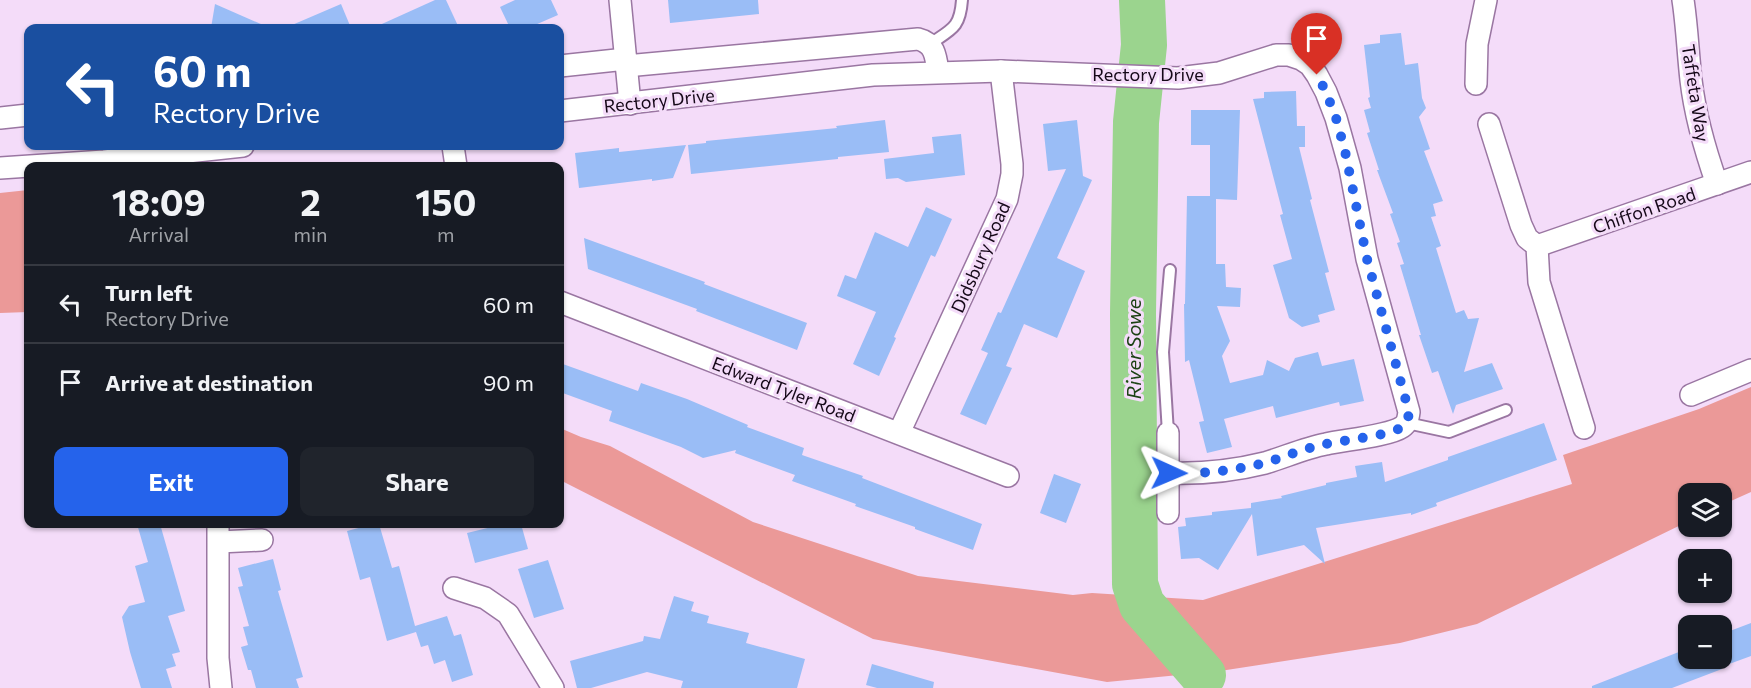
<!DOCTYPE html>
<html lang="en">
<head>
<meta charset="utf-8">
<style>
  :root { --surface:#171b24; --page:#20242c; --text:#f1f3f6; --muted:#9ea1a6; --line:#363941; --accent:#2563eb }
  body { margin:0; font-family:Commissioner,sans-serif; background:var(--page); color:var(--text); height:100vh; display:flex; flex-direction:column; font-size:22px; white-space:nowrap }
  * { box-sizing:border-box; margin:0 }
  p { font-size:20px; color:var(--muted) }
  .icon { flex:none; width:33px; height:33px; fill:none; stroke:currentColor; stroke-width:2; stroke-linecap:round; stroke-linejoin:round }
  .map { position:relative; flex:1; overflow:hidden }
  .drawer { position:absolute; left:24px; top:162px; width:540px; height:366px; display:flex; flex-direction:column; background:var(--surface); border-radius:12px; box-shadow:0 2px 4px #0004 }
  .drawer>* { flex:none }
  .guide { position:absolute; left:24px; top:24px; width:540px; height:126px; border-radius:12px; box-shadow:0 2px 4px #0004; background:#1a4fa0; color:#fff; overflow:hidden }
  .controls { position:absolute; left:1678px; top:483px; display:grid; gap:12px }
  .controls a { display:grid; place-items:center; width:54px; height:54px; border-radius:12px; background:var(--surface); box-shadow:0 2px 4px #0004; font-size:30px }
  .pin { position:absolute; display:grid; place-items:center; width:51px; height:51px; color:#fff; margin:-62px -26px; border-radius:50% 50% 50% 0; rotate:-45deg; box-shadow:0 0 6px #0007 }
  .pin .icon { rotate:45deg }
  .me { position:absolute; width:66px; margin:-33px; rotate:91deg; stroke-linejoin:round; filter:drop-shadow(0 0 4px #0008) }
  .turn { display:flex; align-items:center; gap:21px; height:126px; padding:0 30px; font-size:27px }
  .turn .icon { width:78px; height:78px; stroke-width:2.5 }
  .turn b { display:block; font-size:42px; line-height:51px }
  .eta { display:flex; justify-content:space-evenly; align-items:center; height:102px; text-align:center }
  .eta b { font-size:36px; font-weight:700; line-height:42px }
  .primary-button { display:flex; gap:12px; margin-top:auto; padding:12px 30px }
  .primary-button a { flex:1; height:69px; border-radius:12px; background:var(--accent); color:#fff; font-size:24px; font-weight:700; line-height:69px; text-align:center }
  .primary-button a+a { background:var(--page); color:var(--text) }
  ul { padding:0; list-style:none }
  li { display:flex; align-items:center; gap:18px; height:78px; padding:0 30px; border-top:2px solid var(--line) }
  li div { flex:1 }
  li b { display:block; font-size:22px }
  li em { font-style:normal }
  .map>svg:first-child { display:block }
</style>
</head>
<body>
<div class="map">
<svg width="1751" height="688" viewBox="0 0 1751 688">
  <rect width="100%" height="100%" fill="#f4dcf9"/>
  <!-- green -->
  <g fill="#eb9998">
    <polygon points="28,190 28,312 0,313 0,193"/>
    <polygon points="1751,387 1751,492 1722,505 1722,494 1689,494 1689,521 1477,624 1400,643 1220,671 1107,682 873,639 560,480 560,428 581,437 610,446 753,522 918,576 1073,595 1092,593 1203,600 1572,484 1563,455 1699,409"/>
  </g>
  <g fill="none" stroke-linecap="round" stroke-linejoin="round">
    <!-- river -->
    <polyline stroke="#9bd48e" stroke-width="46" points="1142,0 1144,45 1136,122 1133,314 1135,584 1142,605 1203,675"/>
  </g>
  <!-- building -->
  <g fill="#9abdf6">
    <polygon points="435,0 446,0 459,28 373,28"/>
    <polygon points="515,0 551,0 558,15 528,28 510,28 500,7"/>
    <polygon points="668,0 758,0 759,14 670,23"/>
    <polygon points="215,4 270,28 211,28"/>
    <polygon points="341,4 351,28 285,28"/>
    <polygon points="1401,33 1405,65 1418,63 1422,98 1426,108 1419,117 1430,149 1424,151 1443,201 1433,204 1436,216 1431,217 1441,246 1436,248 1456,313 1464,310 1468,319 1479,318 1464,372 1492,363 1503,389 1456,405 1453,414 1438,371 1432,373 1419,335 1421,335 1400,265 1404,264 1397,243 1400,242 1390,214 1393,213 1377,170 1379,170 1367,133 1370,132 1364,110 1371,108 1368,98 1370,97 1364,45 1380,43 1380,35"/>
    <polygon points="1296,91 1297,126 1305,126 1305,147 1299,147 1312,199 1310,200 1329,272 1325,273 1335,310 1318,315 1320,322 1302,327 1289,318 1273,265 1292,259 1280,215 1283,214 1253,99 1264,98 1264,92"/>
    <polygon points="1191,110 1240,110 1237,200 1216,199 1216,264 1225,264 1226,287 1241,288 1240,307 1217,306 1230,341 1222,356 1230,383 1263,375 1267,360 1289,371 1295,358 1318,352 1322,366 1354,359 1364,401 1340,406 1339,402 1276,418 1273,406 1224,419 1232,447 1207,453 1199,422 1204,421 1189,360 1185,362 1184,304 1185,304 1187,196 1210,196 1210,145 1191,145"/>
    <polygon points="885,120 889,152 838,157 838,159 691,174 688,145 706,143 706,141 837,128 836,126"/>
    <polygon points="1077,120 1083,176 1092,180 1057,258 1085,271 1057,338 1024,324 1006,366 1012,368 986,425 960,414 988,353 981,350 998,312 1001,313 1066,169 1048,171 1043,124"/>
    <polygon points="961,134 965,175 906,182 898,178 886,179 884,159 934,153 932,137"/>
    <polygon points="686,145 673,178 652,181 652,179 579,188 575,153 619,148 619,152"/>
    <polygon points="926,207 952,219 935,257 931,255 894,337 896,338 879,376 853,364 876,312 837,296 845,275 856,279 875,232 908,247"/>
    <polygon points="584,238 705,282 704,284 807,323 797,350 696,311 697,309 588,269"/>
    <polygon points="560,363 638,391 641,383 687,399 748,425 747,427 804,448 802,455 863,476 862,478 982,524 973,550 915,529 915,527 855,506 856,504 792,481 795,475 735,453 736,450 703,458 681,447 609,421 612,411 560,392"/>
    <polygon points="1544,423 1557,460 1436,503 1437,506 1411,515 1411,513 1316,528 1325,564 1304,545 1257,556 1252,514 1218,570 1199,558 1181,559 1178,527 1186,526 1185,518 1212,515 1212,512 1251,508 1251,503 1282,498 1281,496 1326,485 1326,483 1357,477 1355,466 1382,462 1385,482 1448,460 1448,457"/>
    <polygon points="1054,474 1081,484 1066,523 1040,513"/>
    <polygon points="137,524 160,524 185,611 168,616 180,652 172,654 176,666 166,669 172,688 141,688 130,652 122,617 129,606 145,602 135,566 148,562"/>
    <polygon points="374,524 379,524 392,568 399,566 415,626 447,616 454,636 461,634 473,675 452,682 445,660 434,664 428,645 421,647 416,632 387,641 370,577 360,580 347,531"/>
    <polygon points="504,524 521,524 528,549 475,563 467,533"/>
    <polygon points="273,559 281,590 278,591 303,677 296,679 299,688 256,688 251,670 248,670 241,647 248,645 243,627 249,626 238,587 243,586 238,568"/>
    <polygon points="548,560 564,609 534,618 518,569"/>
    <polygon points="674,596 694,602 691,611 709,616 707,623 749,633 746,643 805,659 797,688 681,688 683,681 647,672 591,688 577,688 570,661 643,641 644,636 660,639"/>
    <polygon points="1751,623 1751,656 1721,667 1722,669 1672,688 1592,688 1592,686 1689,648 1689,658 1722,658 1722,634"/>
    <polygon points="872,664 934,682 933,688 877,688 866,685"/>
  </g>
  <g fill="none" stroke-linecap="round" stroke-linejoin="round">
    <!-- service casing -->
    <g stroke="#9a76a2" stroke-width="14">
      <g id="service">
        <path d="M930 44C952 29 960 28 962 0"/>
        <polyline points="1407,423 1449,432 1506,410"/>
        <polyline points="1168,433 1163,352 1170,270"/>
      </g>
    </g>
    <!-- minor casing -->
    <g stroke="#9a76a2" stroke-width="24">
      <g id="minor">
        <polyline points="620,0 630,104"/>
        <path d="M1683 0C1687 26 1688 53 1691 80 1695 115 1705 150 1717 184"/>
        <polyline points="560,66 626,59"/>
        <path d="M626 66 918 39C935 43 936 57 938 72"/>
        <polyline points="1476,84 1477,44 1486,0"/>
        <path d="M560 111 873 75 1001 71 1178 78 1219 73 1276 55H1289L1301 59 1310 65 1317 75 1326 92 1336 118 1350 168 1367 259 1409 412C1408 418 1408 423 1402 427 1389 436 1343 440 1326 444 1305 448 1285 457 1265 463 1233 471 1202 474 1169 473"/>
        <polyline points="0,118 28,115"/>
        <polyline points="1489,124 1521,225 1527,238 1537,246 1539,282 1584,428"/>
        <polyline points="453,146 456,166"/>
        <polyline points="0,168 104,161 243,146"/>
        <polyline points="1537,246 1751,172"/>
        <polyline points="560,302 1008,476"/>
        <polyline points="1691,395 1751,370"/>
        <polyline points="899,433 1007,199 1012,174 1012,164 1001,71"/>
        <polyline points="1168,433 1168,513"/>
        <polyline points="218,524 218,658 221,688"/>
        <polyline points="219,542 262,540"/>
        <polyline points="454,588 485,598 508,614 553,688"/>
      </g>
    </g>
    <!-- service -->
    <use href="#service" stroke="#fff" stroke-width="10"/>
    <!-- minor -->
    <use href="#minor" stroke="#fff" stroke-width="21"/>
  </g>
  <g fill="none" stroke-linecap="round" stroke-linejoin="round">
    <!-- route -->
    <path stroke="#2563eb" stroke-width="10" stroke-dasharray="0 18" d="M1169 473C1202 474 1233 471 1264 463 1285 457 1305 448 1326 444 1343 440 1389 436 1402 427 1408 423 1408 418 1409 412L1367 259 1345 151 1336 118 1326 92 1317 75"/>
  </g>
  <g text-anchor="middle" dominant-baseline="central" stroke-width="6" stroke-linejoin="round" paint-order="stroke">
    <!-- street labels -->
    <g font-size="18" fill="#150818" stroke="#f4dcf9">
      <text x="1148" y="74">Rectory Drive</text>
      <text transform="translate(1696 93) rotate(81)">Taffeta Way</text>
      <text transform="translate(659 100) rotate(-6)">Rectory Drive</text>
      <text transform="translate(1644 210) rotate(-19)">Chiffon Road</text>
      <text transform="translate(980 257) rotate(-66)">Didsbury Road</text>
      <text transform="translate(784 389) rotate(21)">Edward Tyler Road</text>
    </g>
    <!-- water labels -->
    <g font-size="20" font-style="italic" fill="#1c4214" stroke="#f4dcf9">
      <text transform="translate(1133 349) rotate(-90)">River Sowe</text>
    </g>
  </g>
</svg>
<div class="controls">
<a><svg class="icon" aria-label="layers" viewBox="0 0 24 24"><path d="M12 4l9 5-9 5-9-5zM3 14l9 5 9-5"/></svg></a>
<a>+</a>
<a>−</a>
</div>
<div class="pin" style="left:1317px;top:75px;background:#d93025"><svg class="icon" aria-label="arrive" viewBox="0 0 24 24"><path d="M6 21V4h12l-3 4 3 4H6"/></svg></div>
<svg class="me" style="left:1169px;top:473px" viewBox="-20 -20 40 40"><path d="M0-17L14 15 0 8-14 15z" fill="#2563eb" stroke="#fff" stroke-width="4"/></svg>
<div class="guide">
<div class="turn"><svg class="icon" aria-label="left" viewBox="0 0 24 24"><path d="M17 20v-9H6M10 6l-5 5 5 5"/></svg><div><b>60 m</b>Rectory Drive</div></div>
</div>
<section class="drawer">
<div class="eta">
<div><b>18:09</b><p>Arrival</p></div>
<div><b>2</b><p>min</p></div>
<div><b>150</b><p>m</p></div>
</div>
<ul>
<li><svg class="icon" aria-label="left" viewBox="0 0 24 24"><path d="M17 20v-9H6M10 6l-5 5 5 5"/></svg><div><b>Turn left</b><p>Rectory Drive</p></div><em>60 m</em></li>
<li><svg class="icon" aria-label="arrive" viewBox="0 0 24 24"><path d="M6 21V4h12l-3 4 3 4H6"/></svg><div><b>Arrive at destination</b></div><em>90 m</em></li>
</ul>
<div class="primary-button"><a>Exit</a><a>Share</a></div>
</section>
</div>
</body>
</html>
